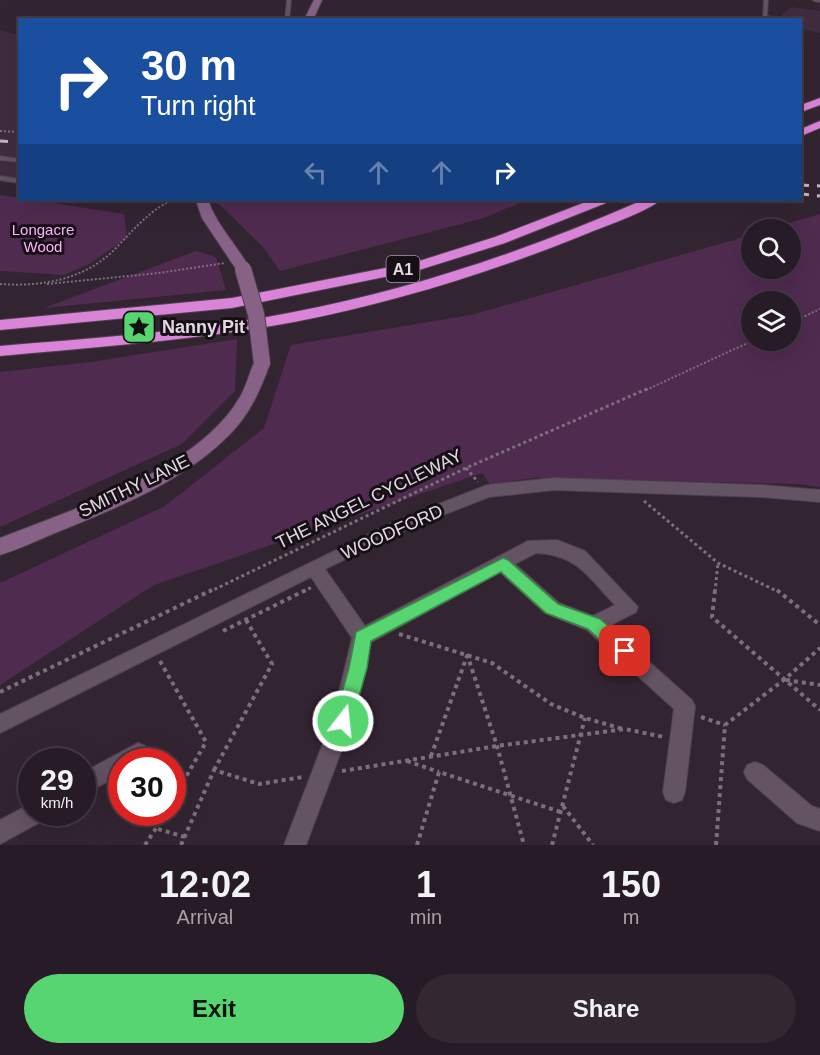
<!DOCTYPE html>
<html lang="en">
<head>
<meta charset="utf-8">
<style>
  :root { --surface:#261b26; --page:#322832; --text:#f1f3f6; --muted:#a4a1a7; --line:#423943; --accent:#57d570 }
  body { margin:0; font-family:Helvetica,sans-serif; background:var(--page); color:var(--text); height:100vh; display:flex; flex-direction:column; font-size:22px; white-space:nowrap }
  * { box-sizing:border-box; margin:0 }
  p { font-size:20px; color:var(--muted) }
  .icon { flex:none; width:33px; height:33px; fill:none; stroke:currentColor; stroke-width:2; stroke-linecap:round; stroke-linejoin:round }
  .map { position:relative; height:845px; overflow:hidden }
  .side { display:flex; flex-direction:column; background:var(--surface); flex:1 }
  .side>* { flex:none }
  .guide { position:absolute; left:18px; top:18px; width:784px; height:183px; border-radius:0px; box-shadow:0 6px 24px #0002,0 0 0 2px var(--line); background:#1a4fa0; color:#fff; overflow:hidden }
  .controls { position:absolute; left:741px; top:219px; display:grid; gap:12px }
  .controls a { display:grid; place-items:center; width:60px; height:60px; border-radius:50%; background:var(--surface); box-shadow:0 6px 24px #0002,0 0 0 2px var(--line); font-size:30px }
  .speed { position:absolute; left:18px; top:748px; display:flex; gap:12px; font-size:30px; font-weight:700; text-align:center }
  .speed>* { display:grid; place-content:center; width:78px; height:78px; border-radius:50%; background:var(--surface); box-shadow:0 6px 24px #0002,0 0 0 2px var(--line); line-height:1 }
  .speed small { font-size:15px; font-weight:400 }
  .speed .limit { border:9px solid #d22; background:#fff; color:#111 }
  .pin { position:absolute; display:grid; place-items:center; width:51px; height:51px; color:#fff; margin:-26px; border-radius:12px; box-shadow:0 3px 9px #0006 }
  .me { position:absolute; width:66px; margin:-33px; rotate:16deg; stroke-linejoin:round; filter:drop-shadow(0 0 4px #0008) }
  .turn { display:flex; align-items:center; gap:21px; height:126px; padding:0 24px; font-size:27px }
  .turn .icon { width:78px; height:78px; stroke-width:2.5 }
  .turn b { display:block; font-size:42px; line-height:51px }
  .lanes { display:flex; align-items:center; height:57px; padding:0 24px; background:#0003; justify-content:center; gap:30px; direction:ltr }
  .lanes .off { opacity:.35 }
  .eta { display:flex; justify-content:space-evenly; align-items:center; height:102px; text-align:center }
  .eta b { font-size:36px; font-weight:700; line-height:42px }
  .primary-button { display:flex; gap:12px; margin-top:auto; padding:12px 24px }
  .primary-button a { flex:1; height:69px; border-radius:36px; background:var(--accent); color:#111; font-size:24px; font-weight:700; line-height:69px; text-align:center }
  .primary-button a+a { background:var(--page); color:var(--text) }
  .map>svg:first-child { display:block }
</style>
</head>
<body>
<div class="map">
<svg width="820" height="845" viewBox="0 0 820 845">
  <rect width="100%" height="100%" fill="#332432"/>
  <!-- built -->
  <g fill="#3f2d3f">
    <polygon points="791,7 820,11 820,33 801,29 801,20 776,20"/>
    <polygon points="0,30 19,35 19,184 0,182"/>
  </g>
  <!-- green -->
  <g fill="#502b50" fill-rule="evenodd">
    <polygon points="0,195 124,214 127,238 89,264 64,275 0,271"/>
    <polygon points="217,200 527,200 484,218 280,271 263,247 217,202"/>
    <path d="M820 214V487L799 484 534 478 490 484 482 473 154 585 0 685V583L165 506 264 428 291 345 471 315 751 235 752 268H790V230L768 229ZM752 302H790V340H752Z"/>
    <polygon points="196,251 216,257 226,290 44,308"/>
    <polygon points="237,339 235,391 182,444 0,527 0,372 91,362"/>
  </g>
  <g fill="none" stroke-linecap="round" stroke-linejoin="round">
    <!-- lane casing -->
    <g stroke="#4e424e" stroke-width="2">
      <g id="lane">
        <polygon points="287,0 291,0 289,20 285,20"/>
        <polygon points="764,0 768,0 767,16 778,18 779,20 767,18 767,20 763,20"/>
        <polygon points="813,0 820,0 820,2 814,1"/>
        <polygon points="0,156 20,159 20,162 0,160"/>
        <polygon points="0,176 20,179 20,183 0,180"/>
      </g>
    </g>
    <!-- street casing -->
    <g stroke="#4e424e" stroke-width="2">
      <g id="street">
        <path d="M554 478 761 485 820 490V502L761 497 554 490 489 497 410 528 325 569 365 626 528 541 557 540 585 551 638 607 636 612 609 626 692 700 695 706 685 792 682 800 674 803 666 800 663 792 674 709 587 630 545 613 500 572 371 642 354 717 306 845H284L333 717 352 638 311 577 0 733V714L398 520 487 485ZM536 553C578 555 588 577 615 605L593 616 559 603 515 564Z"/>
        <polygon points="138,743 145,746 149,753 145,760 122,762 122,774 82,795 82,773"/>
        <polygon points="755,762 763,765 812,806 820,809 820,831 797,823 747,779 744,772 747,765"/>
        <polygon points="32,803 32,813 45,813 42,821 0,844 0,820"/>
      </g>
    </g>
    <!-- secondary casing -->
    <g stroke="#4e424e" stroke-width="2">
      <g id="secondary">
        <polygon points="314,0 322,0 313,20 304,20"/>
        <path d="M196 200H208C217 226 237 245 250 269L248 272H238L202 218Z"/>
        <path d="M262 358 268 359 270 363C261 389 250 414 230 434 184 481 119 507 60 531 40 539 20 549 0 555V538C74 509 199 469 240 397 246 387 249 374 254 363L256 359Z"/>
      </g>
    </g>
    <!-- highway casing -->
    <g stroke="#4e424e" stroke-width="2">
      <g id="highway">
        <polygon points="820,98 820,105 801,112 801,105"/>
        <polygon points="820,121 820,128 801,136 801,129"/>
        <polygon points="591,200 608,200 606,203 505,243 419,270 232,308 0,330 0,320 232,298 416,262 495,237"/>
        <path d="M643 200H660C648 212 599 228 581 236 489 273 392 303 294 322 198 340 98 347 0 356V346C98 338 197 331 294 312 414 289 531 249 643 200Z"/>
      </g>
    </g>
    <!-- path-far2 -->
    <g stroke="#7c6f7b" stroke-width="2" stroke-dasharray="2 2" stroke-linecap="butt">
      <polyline points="0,131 20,132"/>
      <path d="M0 284C40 287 83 280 113 251 132 232 147 212 172 200"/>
      <polyline points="47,284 159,273 225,263"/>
      <polyline points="790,323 820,309"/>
      <polyline points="646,390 754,340"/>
    </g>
    <!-- path-far1 -->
    <g stroke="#7c6f7b" stroke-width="3" stroke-dasharray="3 3" stroke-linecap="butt">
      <polyline points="466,468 478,482"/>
      <polyline points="644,501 718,563 779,592"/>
      <polyline points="209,592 466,468 649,388"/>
      <polyline points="303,592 312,587"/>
      <polyline points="715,592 718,563"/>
    </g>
    <!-- path -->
    <g stroke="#7c6f7b" stroke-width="4" stroke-dasharray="4 4" stroke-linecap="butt">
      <polyline points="715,590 712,617 820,710"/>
      <polyline points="777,590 820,625"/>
      <polyline points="223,631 306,590"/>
      <polyline points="399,634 492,663 551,704 585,718 623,729"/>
      <polyline points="467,654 497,746 524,845"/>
      <polyline points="160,661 206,742 172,801"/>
      <polyline points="786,680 820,685"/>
      <polyline points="0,692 212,590"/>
      <polyline points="701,717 725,725"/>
      <polyline points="431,756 467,656"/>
      <polyline points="407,761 439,772"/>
      <polyline points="214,770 272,664 246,620"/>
      <polyline points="342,771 497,746 625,729 664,737"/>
      <polyline points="563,806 593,845"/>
      <polyline points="158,829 185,837"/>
      <polyline points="145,845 166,813"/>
      <polyline points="181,845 214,770 259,784 303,777"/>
      <polyline points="417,845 439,772 561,812"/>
      <polyline points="552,845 585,718"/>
      <polyline points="716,845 725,725 785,679 820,648"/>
    </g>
    <!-- lane -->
    <use href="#lane" fill="#645363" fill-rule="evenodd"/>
    <!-- street -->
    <use href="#street" fill="#645363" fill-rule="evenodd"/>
    <!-- secondary -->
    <use href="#secondary" fill="#876286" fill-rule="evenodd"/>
    <!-- highway -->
    <use href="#highway" fill="#da84d9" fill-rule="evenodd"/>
    <!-- rail -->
    <g stroke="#c4b9c3" stroke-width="3" stroke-dasharray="8 8" stroke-linecap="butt">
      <polyline points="0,141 20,142"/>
      <polyline points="801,185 820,186"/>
      <polyline points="801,194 820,196"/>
    </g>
    <!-- secondary-bridge casing -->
    <g stroke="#4e424e" stroke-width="18" stroke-linecap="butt">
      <polyline id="secondary-bridge" points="243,269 256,314 262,363"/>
    </g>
    <!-- secondary-bridge -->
    <use href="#secondary-bridge" stroke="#876286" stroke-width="16"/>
  </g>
  <!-- route -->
  <polygon fill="#57d570" stroke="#398a49" stroke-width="1.5" points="503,558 508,560 558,604 600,619 631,646 633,651 631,657 625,659 619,657 588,629 546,613 501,572 371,641 367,668 352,721 349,727 343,730 336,727 334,721 349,668 356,632"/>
  <!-- icons -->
  <defs>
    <g id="sight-square" transform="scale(1.725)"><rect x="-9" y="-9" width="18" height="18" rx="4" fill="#57d570" stroke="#161016"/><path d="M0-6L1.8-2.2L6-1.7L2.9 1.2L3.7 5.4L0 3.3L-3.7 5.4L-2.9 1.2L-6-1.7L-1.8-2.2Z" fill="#111"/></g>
  </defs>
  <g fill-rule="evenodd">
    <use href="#sight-square" x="139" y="327"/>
  </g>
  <g text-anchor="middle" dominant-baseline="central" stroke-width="6" stroke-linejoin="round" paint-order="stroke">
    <!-- far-park labels -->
    <g font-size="15" fill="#fdb3fb" stroke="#161016">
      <text x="43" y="229">Longacre<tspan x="43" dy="17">Wood</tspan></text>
    </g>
    <!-- shield labels -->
    <rect fill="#161016" stroke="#a69da5" stroke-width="1.5" x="386.5" y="256" width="33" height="26" rx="4.5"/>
    <g font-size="16" font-weight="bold" fill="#e3d9e2">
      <text x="403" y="269">A1</text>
    </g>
    <!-- poi labels -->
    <g font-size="18" font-weight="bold" fill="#e3d9e2" stroke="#161016" text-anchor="start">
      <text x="162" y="327">Nanny Pit</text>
    </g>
    <!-- street labels -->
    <g font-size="18" fill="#e3d9e2" stroke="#161016">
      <text transform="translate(134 486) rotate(-26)">SMITHY LANE</text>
      <text transform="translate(369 499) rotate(-26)">THE ANGEL CYCLEWAY</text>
      <text transform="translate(392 532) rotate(-24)">WOODFORD</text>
    </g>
  </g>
</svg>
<div class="controls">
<a><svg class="icon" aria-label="search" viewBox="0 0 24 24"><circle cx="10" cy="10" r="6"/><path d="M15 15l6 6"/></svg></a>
<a><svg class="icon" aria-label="layers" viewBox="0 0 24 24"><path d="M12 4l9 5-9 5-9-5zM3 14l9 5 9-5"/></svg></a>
</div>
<div class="speed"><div>29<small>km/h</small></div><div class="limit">30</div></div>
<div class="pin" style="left:625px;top:651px;background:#d93025"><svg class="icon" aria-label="arrive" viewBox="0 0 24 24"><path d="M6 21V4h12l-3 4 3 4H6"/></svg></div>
<svg class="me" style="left:343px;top:721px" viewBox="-20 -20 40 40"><circle r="17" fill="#57d570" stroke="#fff" stroke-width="3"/><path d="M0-11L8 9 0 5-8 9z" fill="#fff"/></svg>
<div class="guide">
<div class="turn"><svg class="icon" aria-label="right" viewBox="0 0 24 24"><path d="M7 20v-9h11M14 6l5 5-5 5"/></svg><div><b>30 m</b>Turn right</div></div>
<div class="lanes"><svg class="icon off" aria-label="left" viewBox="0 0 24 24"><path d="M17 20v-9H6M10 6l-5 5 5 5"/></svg><svg class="icon off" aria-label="ahead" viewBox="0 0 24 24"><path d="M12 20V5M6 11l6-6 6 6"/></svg><svg class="icon off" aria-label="ahead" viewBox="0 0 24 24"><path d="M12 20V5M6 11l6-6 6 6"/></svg><svg class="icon" aria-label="right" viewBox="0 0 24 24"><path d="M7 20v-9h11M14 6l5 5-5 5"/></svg></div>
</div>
</div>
<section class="side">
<div class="eta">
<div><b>12:02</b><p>Arrival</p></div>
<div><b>1</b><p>min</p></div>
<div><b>150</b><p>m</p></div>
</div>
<div class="primary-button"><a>Exit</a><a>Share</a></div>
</section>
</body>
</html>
